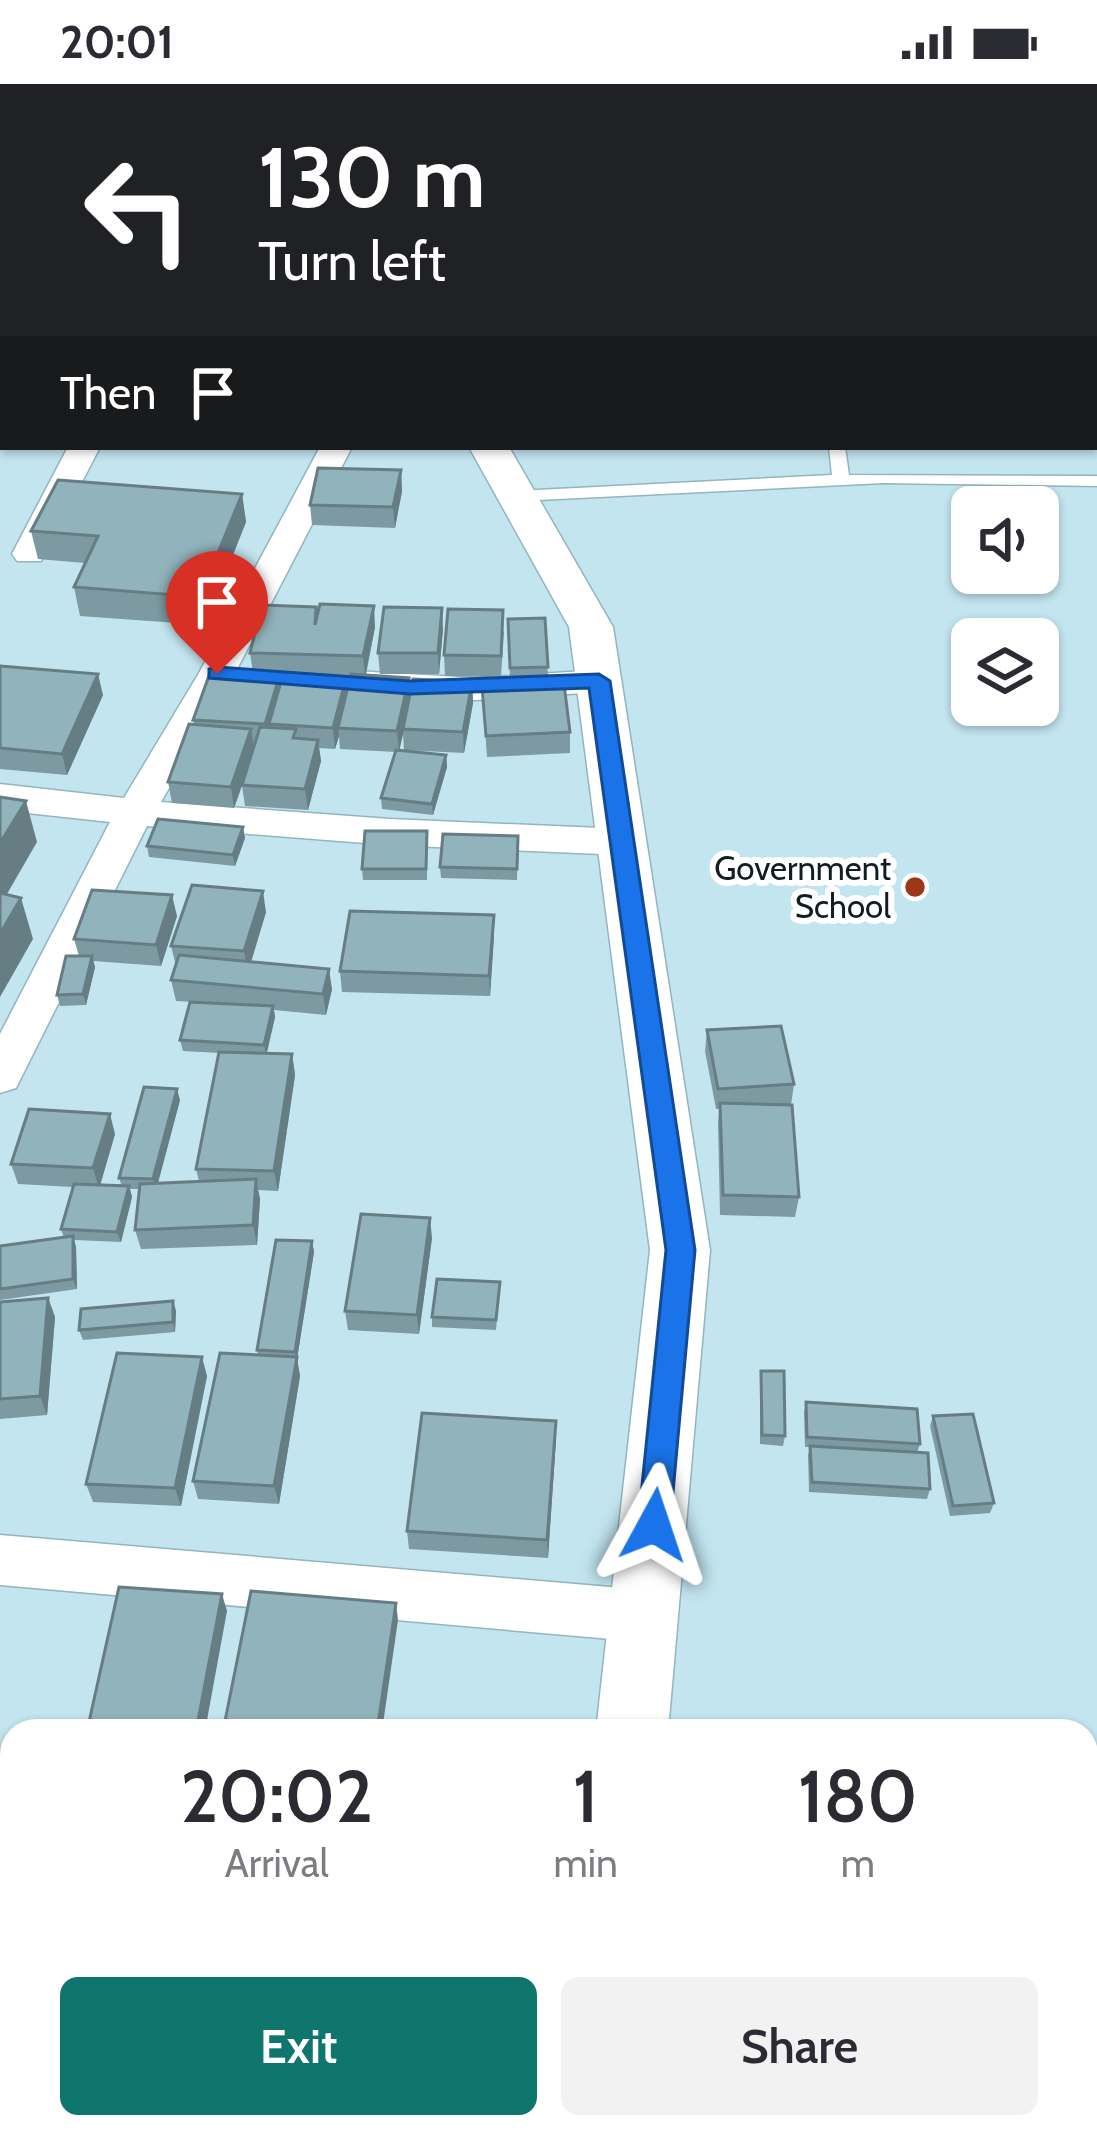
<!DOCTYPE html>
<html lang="en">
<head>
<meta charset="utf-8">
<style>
  :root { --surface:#fff; --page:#f2f2f3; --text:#2b2b33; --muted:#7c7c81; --accent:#0f766e }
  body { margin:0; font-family:Cabin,sans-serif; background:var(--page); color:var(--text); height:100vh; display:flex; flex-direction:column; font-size:45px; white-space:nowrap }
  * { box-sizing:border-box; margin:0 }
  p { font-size:39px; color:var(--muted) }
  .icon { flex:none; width:66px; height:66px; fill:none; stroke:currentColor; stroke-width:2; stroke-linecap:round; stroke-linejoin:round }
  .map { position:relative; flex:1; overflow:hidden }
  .panel { position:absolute; left:0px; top:1635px; width:1098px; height:420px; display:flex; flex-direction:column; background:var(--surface); border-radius:36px 36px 0 0; box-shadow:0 3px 9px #0004 }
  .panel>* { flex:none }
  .banner { position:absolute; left:0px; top:0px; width:1098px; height:366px; box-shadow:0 3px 9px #0004; background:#202124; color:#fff; overflow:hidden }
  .buttons { position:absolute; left:951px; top:402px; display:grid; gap:24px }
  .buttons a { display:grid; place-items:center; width:108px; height:108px; border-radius:18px; background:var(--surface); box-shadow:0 3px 9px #0004; font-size:60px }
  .pin { position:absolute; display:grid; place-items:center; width:102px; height:102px; color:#fff; margin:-123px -51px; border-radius:50% 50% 50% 0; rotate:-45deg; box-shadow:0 0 12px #0007 }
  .pin .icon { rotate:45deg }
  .me { position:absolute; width:132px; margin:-66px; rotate:5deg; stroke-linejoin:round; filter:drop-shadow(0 0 9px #0008) }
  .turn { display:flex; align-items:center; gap:42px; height:252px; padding:0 60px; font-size:54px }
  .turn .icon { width:156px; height:156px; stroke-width:2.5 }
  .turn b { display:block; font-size:84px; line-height:102px }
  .then { display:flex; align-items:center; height:114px; padding:0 60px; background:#0003; gap:24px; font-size:45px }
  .eta { display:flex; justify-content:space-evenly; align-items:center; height:204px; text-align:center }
  .eta b { font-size:72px; font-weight:600; line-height:84px }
  .action { display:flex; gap:24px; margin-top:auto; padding:24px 60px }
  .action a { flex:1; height:138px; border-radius:18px; background:var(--accent); color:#fff; font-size:48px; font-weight:600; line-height:138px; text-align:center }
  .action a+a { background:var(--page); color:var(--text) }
  .status { display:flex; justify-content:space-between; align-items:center; height:84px; padding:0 60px; background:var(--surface); direction:ltr }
  .status svg { height:33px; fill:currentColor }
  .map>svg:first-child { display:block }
</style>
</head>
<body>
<div class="status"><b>20:01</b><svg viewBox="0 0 49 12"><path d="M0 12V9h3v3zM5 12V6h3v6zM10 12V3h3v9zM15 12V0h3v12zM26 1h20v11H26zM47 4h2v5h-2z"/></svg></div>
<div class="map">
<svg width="1097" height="2055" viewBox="0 0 1097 2055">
  <rect width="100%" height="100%" fill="#c2e5ef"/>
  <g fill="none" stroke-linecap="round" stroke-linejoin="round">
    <!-- service casing -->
    <g stroke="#92b5be" stroke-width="3">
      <g id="service">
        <polygon points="829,363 845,363 849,391 1097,392 1097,402 884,399 517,417 508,412 517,407 832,391"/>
        <polygon points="818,2043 1000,2043 1004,2055 823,2055"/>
      </g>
    </g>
    <!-- minor casing -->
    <g stroke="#92b5be" stroke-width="3">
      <g id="minor">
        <rect x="566" y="0" width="24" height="3"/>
        <rect x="857" y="0" width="24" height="3"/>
        <polygon points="952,0 976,0 977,3 953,3"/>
        <rect x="0" y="63" width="3" height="16"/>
        <rect x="0" y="311" width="3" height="18"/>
        <polygon points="68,363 100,363 41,477 17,477 12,470"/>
        <polygon points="320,363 352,363 235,589 161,718 390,735 624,745 638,749 644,758 638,767 624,771 390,761 147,742 16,1004 0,1009 0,950 110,738 0,726 0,700 124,714 199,589"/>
        <polygon points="285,583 476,594 599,586 612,589 617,597 612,605 599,608 476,616 272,602 267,594 272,586"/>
        <polygon points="0,1451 645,1506 664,1514 673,1532 664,1550 645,1558 0,1501"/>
      </g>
    </g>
    <!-- tertiary casing -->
    <g stroke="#92b5be" stroke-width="3">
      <g id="tertiary">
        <polygon points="469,363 509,363 613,543 710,1166 668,1647 596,1647 650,1166 569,543"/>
        <polygon points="555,2043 637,2043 637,2055 553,2055"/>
      </g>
    </g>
    <!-- service -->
    <use href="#service" fill="#fff" fill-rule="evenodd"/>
    <!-- minor -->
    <use href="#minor" fill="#fff" fill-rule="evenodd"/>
    <!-- tertiary -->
    <use href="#tertiary" fill="#fff" fill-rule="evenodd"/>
  </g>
  <!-- wall -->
  <g fill="#7d9aa2" fill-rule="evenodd">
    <rect x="0" y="119" width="3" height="46"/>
    <rect x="0" y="254" width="3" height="56"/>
    <polygon points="401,386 402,407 395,444 312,441 310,421"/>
    <polygon points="242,410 246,438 205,541 80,532 74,503 85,479 38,475 31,447"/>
    <path d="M316 523 317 531 375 543 366 591 409 594 410 609 472 598 473 619 464 669 404 666 403 649 399 666 446 671 447 683 433 731 382 725 381 714 396 668 340 665 339 652 335 665 319 664 321 677 308 726 245 722 242 702 234 724 172 719 168 698 194 641 193 636 253 589 250 569ZM280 591 350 593 346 610 345 598 281 597Z"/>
    <polygon points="545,534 548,594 510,595 508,535"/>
    <polygon points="443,545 439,590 380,590 378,569"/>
    <polygon points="504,547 501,593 445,592 444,571"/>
    <polygon points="0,582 103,611 67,691 0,685"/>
    <polygon points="482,603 570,648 570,669 487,673"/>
    <polygon points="427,747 427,796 363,796 362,785"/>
    <polygon points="518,752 517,796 441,794 440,783"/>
    <polygon points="245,754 235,782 149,773 147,762"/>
    <polygon points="266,828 251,878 332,905 326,931 274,926 275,933 267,969 292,970 295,991 278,1107 258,1106 260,1115 257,1161 141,1165 135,1146 140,1105 130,1105 132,1113 121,1158 74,1156 76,1163 77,1205 0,1216 0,1162 64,1154 61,1145 73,1103 18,1100 11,1080 115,1050 100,1101 122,1102 119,1094 180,1016 158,1099 199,1097 196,1085 219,969 183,967 180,956 195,918 176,917 171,896 176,882 171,862"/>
    <polygon points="494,831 494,852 490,912 342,908 340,887"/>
    <polygon points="177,832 161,882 93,877 95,883 86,921 60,922 57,911 79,872 74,855"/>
    <polygon points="707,946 794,1000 791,1021 799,1113 795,1133 720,1131 718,1039 719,1025 716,1025 705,967"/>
    <polygon points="432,1154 419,1250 348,1246 345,1227"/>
    <polygon points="312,1157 314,1168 297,1275 300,1292 279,1420 198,1415 193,1397 258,1271 257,1266"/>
    <polygon points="500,1198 496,1246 432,1243 432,1233"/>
    <polygon points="48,1214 55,1233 47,1331 0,1335 0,1218"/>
    <polygon points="173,1217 176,1227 175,1248 83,1256 79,1246"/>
    <polygon points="761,1287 785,1352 783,1362 760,1360 760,1297"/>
    <polygon points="207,1292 181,1422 93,1418 86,1400"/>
    <polygon points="806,1318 920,1360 917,1369 930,1405 927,1415 809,1408 808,1371 810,1363 805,1363 804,1328"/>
    <polygon points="933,1332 994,1419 990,1429 950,1432 930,1342"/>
    <polygon points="556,1355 548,1474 409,1465 407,1447"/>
    <rect x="1086" y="1747" width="11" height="243"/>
  </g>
  <!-- shaded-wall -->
  <g fill="#667d84">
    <polygon points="401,386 402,407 395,444 393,423"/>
    <polygon points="242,410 246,438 205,541 200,513"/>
    <polygon points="374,522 375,543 365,593 363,572"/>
    <polygon points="442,524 443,545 439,590 438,569"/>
    <polygon points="98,590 103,611 67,691 62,670"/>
    <polygon points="280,590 283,611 269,640 271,652 268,661 265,640"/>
    <polygon points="409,594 411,615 399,668 397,647"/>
    <polygon points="345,598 347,619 338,644 339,652 335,665 333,644"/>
    <polygon points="472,598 473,619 464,669 463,648"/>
    <polygon points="251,645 254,666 234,724 231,703"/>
    <polygon points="318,656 321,677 308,726 305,705"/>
    <polygon points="446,671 447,683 433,731 432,720"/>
    <polygon points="26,717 37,758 0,822 0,759"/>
    <polygon points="243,743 245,754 235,782 233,771"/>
    <polygon points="263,807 266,828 248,888 244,867"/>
    <polygon points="172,811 177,832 161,882 156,861"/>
    <polygon points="21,814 33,855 0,913 0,850"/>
    <polygon points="494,831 494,852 490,912 489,892"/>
    <polygon points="92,872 95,883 86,921 83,910"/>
    <polygon points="329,885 332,905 326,931 323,910"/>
    <polygon points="273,922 275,933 266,971 264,961"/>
    <polygon points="292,970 295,991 278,1107 274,1087"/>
    <polygon points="177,1005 180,1016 156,1106 153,1095"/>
    <polygon points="110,1030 115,1050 99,1105 93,1084"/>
    <polygon points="256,1095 260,1115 257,1161 253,1141"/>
    <polygon points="129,1102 132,1113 121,1158 117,1148"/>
    <polygon points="430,1134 432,1154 419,1250 417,1231"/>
    <polygon points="73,1152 76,1163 77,1205 73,1195"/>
    <polygon points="312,1157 314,1168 297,1275 300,1292 279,1420 274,1402 296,1275 295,1268"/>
    <polygon points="48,1214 55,1233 47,1331 40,1312"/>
    <polygon points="173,1217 176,1227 175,1248 173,1238"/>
    <polygon points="202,1273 207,1292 181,1422 175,1404"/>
    <polygon points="556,1337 556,1355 548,1474 547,1456"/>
    <polygon points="222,1510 227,1527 205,1647 196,1647"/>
    <polygon points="396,1519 398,1536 382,1647 377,1647"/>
    <polygon points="17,2043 40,2043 35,2055 13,2055"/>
  </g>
  <!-- building -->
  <g fill="#91b3bc" stroke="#667d84" stroke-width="3">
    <rect x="0" y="119" width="3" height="19"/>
    <polygon points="0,254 3,254 3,283 0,282"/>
    <polygon points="318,384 401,386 393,423 310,421"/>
    <polygon points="58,396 242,410 200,513 74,503 98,452 31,447"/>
    <polygon points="320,520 374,522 363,572 250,569 262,521 316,523 315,541"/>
    <polygon points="384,523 442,524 438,569 378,569"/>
    <polygon points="448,525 503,526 501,572 444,571"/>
    <polygon points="545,534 548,583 510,584 508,535"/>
    <polygon points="0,582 98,590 62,670 0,664"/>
    <polygon points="211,586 280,590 265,640 193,636"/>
    <polygon points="351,590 409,594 397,647 338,644"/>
    <polygon points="282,594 345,598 333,644 269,640"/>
    <polygon points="413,595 472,598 463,648 403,645"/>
    <polygon points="564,600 570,648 486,652 482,603"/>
    <polygon points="189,640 251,645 231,703 168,698"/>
    <polygon points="260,643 296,645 293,654 318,656 305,705 242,701"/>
    <polygon points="396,666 446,671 432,720 381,714"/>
    <polygon points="0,713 26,717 0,759"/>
    <polygon points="158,735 243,743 233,771 147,762"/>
    <polygon points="365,747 427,747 426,785 362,785"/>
    <polygon points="443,750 518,752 517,785 440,783"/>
    <polygon points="192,801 263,807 244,867 171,862"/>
    <polygon points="92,806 172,811 156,861 74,855"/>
    <polygon points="0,809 21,814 0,850"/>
    <polygon points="350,827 494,831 489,892 340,887"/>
    <polygon points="179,871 329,885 323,910 171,896"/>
    <polygon points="66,872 92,872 83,910 57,911"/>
    <polygon points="190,918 273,922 264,961 180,956"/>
    <polygon points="781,942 794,1000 718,1005 707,946"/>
    <polygon points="219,968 292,970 274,1087 196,1085"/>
    <polygon points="144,1003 177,1005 153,1095 119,1094"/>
    <polygon points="720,1019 792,1021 799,1113 723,1111"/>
    <polygon points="29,1025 110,1030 93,1084 11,1080"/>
    <polygon points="256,1095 253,1141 135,1146 140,1100"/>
    <polygon points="74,1100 129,1102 117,1148 61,1145"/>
    <polygon points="361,1130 430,1134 417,1231 345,1227"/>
    <polygon points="73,1152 73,1195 0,1205 0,1162"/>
    <polygon points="276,1156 312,1157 295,1268 257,1266"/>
    <polygon points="437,1195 500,1198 496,1236 432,1233"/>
    <polygon points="48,1214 40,1312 0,1315 0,1218"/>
    <polygon points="173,1217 173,1238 79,1246 81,1225"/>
    <polygon points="117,1269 202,1273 175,1404 86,1400"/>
    <polygon points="220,1269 297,1273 274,1402 193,1397"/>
    <polygon points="761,1287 784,1287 785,1352 762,1351"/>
    <polygon points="806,1318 917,1325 920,1360 807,1353"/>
    <polygon points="422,1329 556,1337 547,1456 407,1447"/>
    <polygon points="973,1330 994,1419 953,1422 933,1332"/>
    <polygon points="810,1362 928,1369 930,1405 812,1398"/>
    <polygon points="119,1503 222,1510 196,1647 87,1647"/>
    <polygon points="251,1507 396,1519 377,1647 223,1647"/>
    <rect x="1086" y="1747" width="11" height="227"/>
    <polygon points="0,1873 12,1876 12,2043 17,2043 13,2055 0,2055"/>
    <polygon points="265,2043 525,2043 524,2055 263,2055"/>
  </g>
  <!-- route -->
  <polygon fill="#1a73e8" stroke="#114b97" stroke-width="3" points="217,583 410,597 599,590 610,597 695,1166 670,1441 665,1451 654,1455 643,1451 638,1441 666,1166 589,604 410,610 209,594 209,585"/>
  <!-- markers -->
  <circle fill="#9e3717" stroke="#fff" stroke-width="4.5" cx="915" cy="803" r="12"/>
  <g text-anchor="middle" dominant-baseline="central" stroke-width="12" stroke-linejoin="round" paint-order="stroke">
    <!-- poi labels -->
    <g font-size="33" fill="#101d21" stroke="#fff" text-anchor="end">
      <text x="891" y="784">Government<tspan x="891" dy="38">School</tspan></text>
    </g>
  </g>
</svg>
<div class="buttons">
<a><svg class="icon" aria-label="sound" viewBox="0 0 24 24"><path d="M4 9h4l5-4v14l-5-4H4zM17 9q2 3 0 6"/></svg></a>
<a><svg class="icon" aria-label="layers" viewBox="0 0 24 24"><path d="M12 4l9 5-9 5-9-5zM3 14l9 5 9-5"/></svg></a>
</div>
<div class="pin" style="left:217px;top:590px;background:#d93025"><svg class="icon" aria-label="arrive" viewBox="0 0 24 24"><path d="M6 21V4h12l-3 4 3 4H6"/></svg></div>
<svg class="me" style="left:654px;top:1441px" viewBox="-20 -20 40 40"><path d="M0-17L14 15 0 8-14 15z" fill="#1a73e8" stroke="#fff" stroke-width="4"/></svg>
<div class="banner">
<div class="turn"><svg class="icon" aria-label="left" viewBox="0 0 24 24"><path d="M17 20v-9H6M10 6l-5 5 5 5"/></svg><div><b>130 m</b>Turn left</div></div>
<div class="then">Then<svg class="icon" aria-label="arrive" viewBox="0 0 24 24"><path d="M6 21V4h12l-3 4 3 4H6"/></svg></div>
</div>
<section class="panel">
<div class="eta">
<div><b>20:02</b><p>Arrival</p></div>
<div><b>1</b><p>min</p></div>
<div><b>180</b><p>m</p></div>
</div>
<div class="action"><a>Exit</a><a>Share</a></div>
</section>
</div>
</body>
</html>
